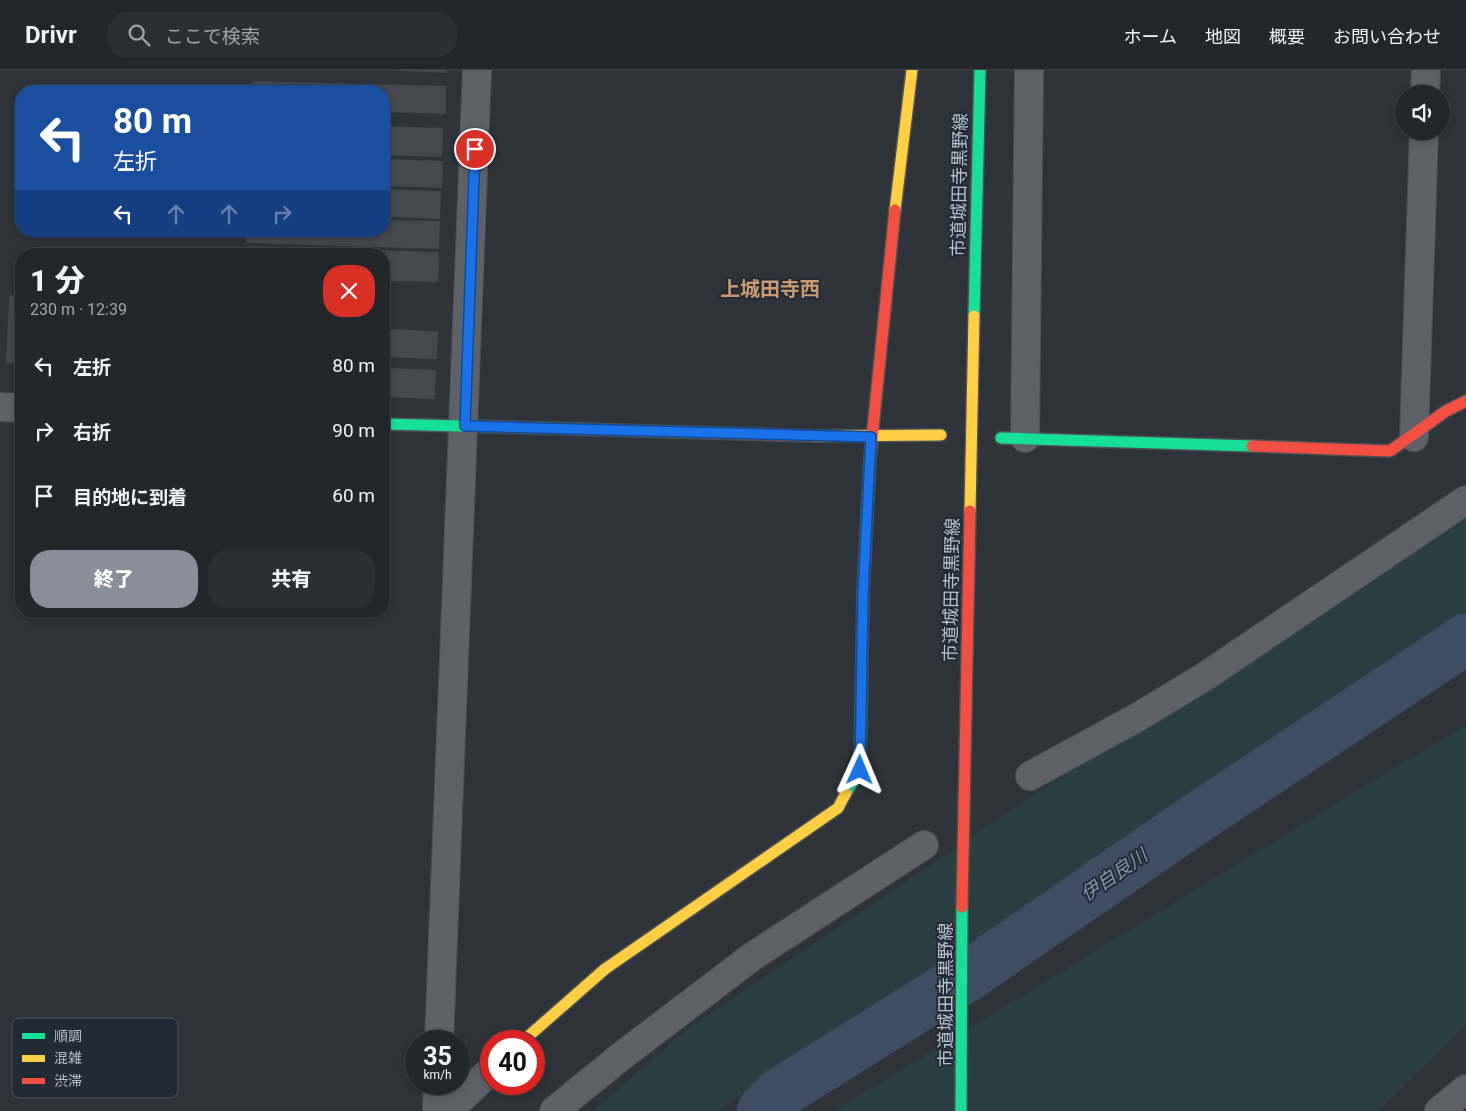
<!DOCTYPE html>
<html lang="ja">
<head>
<meta charset="utf-8">
<style>
  :root { --surface:#22272c; --page:#2a2f34; --text:#f1f3f6; --muted:#a2a5a9; --line:#3f4448; --accent:#888f98 }
  body { margin:0; font-family:Roboto,"Noto Sans JP",sans-serif; background:var(--page); color:var(--text); height:100vh; display:flex; flex-direction:column; font-size:19px; white-space:nowrap }
  * { box-sizing:border-box; margin:0 }
  p { font-size:16px; color:var(--muted) }
  .icon { flex:none; width:28px; height:28px; fill:none; stroke:currentColor; stroke-width:2; stroke-linecap:round; stroke-linejoin:round }
  .map { position:relative; flex:1; overflow:hidden }
  .side { position:absolute; left:15px; top:178px; width:375px; height:370px; display:flex; flex-direction:column; background:var(--surface); border-radius:20px; box-shadow:0 2px 8px #0003,0 0 0 1px var(--line) }
  .side>* { flex:none }
  .top-card { position:absolute; left:15px; top:15px; width:375px; height:152px; border-radius:20px; box-shadow:0 2px 8px #0003,0 0 0 1px var(--line); background:#1a4fa0; color:#fff; overflow:hidden }
  .buttons { position:absolute; left:1395px; top:15px; display:grid; gap:10px }
  .buttons a { display:grid; place-items:center; width:55px; height:55px; border-radius:50%; background:var(--surface); box-shadow:0 2px 8px #0003,0 0 0 1px var(--line); font-size:25px }
  .speed { position:absolute; left:405px; top:960px; display:flex; gap:10px; font-size:25px; font-weight:700; text-align:center }
  .speed>* { display:grid; place-content:center; width:65px; height:65px; border-radius:50%; background:var(--surface); box-shadow:0 2px 8px #0003,0 0 0 1px var(--line); line-height:1 }
  .speed small { font-size:12px; font-weight:400 }
  .speed .limit { border:8px solid #d22; background:#fff; color:#111 }
  .pin { position:absolute; display:grid; place-items:center; width:42px; height:42px; color:#fff; margin:-21px; border:2px solid #fff; border-radius:50%; box-shadow:0 1px 5px #0007 }
  .me { position:absolute; width:55px; margin:-28px; rotate:1deg; stroke-linejoin:round; filter:drop-shadow(0 0 4px #0008) }
  .turn { display:flex; align-items:center; gap:18px; height:105px; padding:0 15px; font-size:22px }
  .turn .icon { width:65px; height:65px; stroke-width:2.5 }
  .turn b { display:block; font-size:35px; line-height:42px }
  .lanes { display:flex; align-items:center; height:48px; padding:0 15px; background:#0003; justify-content:center; gap:25px; direction:ltr }
  .lanes .off { opacity:.35 }
  .round { display:grid; place-items:center; flex:none; width:52px; height:52px; border-radius:20px; background:var(--page) }
  .overview { display:flex; align-items:center; justify-content:space-between; height:85px; padding:0 15px }
  h1 { font-size:30px; font-weight:800; line-height:38px }
  .action { display:flex; gap:10px; margin-top:auto; padding:10px 15px }
  .action a { flex:1; height:58px; border-radius:20px; background:var(--accent); color:#fff; font-size:20px; font-weight:800; line-height:58px; text-align:center }
  .action a+a { background:var(--page); color:var(--text) }
  ul { padding:0; list-style:none }
  li { display:flex; align-items:center; gap:15px; height:65px; padding:0 15px }
  li div { flex:1 }
  li b { display:block; font-size:19px }
  li em { font-style:normal }
  header { display:flex; align-items:center; gap:30px; box-sizing:border-box; height:70px; padding:0 25px; background:var(--surface); border-bottom:1px solid var(--line) }
  header strong { font-size:24px }
  nav { display:flex; gap:28px; margin-inline-start:auto; font-size:18px }
  .search { width:350px; height:45px; background:var(--page); display:flex; align-items:center; gap:12px; box-sizing:border-box; padding:0 18px; border-radius:20px; color:var(--muted); font-size:19px }
  .map>svg:first-child { display:block }
</style>
</head>
<body>
<header>
<strong>Drivr</strong>
<div class="search"><svg class="icon" aria-label="search" viewBox="0 0 24 24"><circle cx="10" cy="10" r="6"/><path d="M15 15l6 6"/></svg>ここで検索</div>
<nav><a>ホーム</a><a>地図</a><a>概要</a><a>お問い合わせ</a></nav>
</header>
<div class="map">
<svg width="1466" height="1041" viewBox="0 0 1466 1041">
  <rect width="100%" height="100%" fill="#2e343a"/>
  <!-- green -->
  <g fill="#2b3e41">
    <polygon points="1466,441 1466,560 1260,688 1147,768 836,961 718,1041 593,1041 686,960 1040,721"/>
    <polygon points="1466,656 1466,955 1378,1041 834,1041 1425,679"/>
  </g>
  <g fill="none" stroke-linecap="round" stroke-linejoin="round">
    <!-- river -->
    <polyline stroke="#3e4d64" stroke-width="51" points="762,1041 780,1023 969,905 1194,750 1466,569"/>
  </g>
  <!-- building -->
  <g fill="#45494f">
    <polygon points="387,0 447,0 447,3"/>
    <polygon points="253,11 446,16 446,44 384,42 384,21 253,21"/>
    <polygon points="384,56 443,58 442,87 384,85"/>
    <polygon points="384,89 443,91 442,118 384,116"/>
    <polygon points="384,119 441,121 440,149 384,147"/>
    <polygon points="384,150 440,151 439,179 247,173 247,161 384,161"/>
    <polygon points="246,176 439,182 438,212 384,211 384,184 246,184"/>
    <polygon points="9,225 21,226 21,293 6,293"/>
    <polygon points="384,259 438,261 437,289 384,287"/>
    <polygon points="17,296 21,297 21,322 16,321"/>
    <polygon points="384,298 436,300 435,329 384,327"/>
  </g>
  <g fill="none" stroke-linecap="round" stroke-linejoin="round">
    <!-- street casing -->
    <g stroke="#4c5055" stroke-width="30">
      <g id="street">
        <polyline points="1425,24 1426,0"/>
        <polyline points="0,337 21,338"/>
        <polyline points="1414,367 1424,61"/>
        <polyline points="1025,368 1029,0"/>
        <polyline points="1030,706 1138,647 1204,607 1466,430"/>
        <polyline points="439,971 477,0"/>
        <polyline points="437,1041 438,1014"/>
        <polyline points="448,1041 491,1000"/>
        <polyline points="554,1041 619,988 753,886 924,775"/>
        <polyline points="1439,1041 1466,1019"/>
      </g>
    </g>
    <!-- fast casing -->
    <g stroke="#4c5055" stroke-width="14">
      <g id="fast">
        <polyline points="974,246 980,0"/>
        <polyline points="384,354 578,359"/>
        <polyline points="1001,368 1252,376"/>
        <polyline points="846,723 860,700 863,524 870,388"/>
        <polyline points="961,1041 962,837"/>
      </g>
    </g>
    <!-- slow casing -->
    <g stroke="#4c5055" stroke-width="14">
      <g id="slow">
        <polyline points="895,140 912,0"/>
        <polyline points="816,366 941,365"/>
        <polyline points="970,441 974,246"/>
        <polyline points="523,971 605,899 838,738 846,723"/>
      </g>
    </g>
    <!-- jam casing -->
    <g stroke="#4c5055" stroke-width="14">
      <g id="jam">
        <polyline points="578,359 816,366"/>
        <polyline points="1252,376 1390,381 1446,341 1466,331"/>
        <polyline points="870,388 895,140"/>
        <polyline points="962,837 970,441"/>
      </g>
    </g>
    <!-- street -->
    <use href="#street" stroke="#5e6268" stroke-width="28"/>
    <!-- fast -->
    <use href="#fast" stroke="#16e098" stroke-width="11"/>
    <!-- slow -->
    <use href="#slow" stroke="#ffcf43" stroke-width="11"/>
    <!-- jam -->
    <use href="#jam" stroke="#f24e42" stroke-width="11"/>
  </g>
  <g fill="none" stroke-linecap="round" stroke-linejoin="round">
    <!-- route casing -->
    <g stroke="#114b97" stroke-width="12">
      <polyline id="route" points="475,79 465,356 871,367 863,524 860,700"/>
    </g>
    <!-- route -->
    <use href="#route" stroke="#1a73e8" stroke-width="9"/>
  </g>
  <g text-anchor="middle" dominant-baseline="central" stroke-width="4" stroke-linejoin="round" paint-order="stroke">
    <!-- street labels -->
    <g font-size="18" fill="#b9c0ca" stroke="#212a35">
      <text transform="translate(959 115) rotate(-89)">市道城田寺黒野線</text>
      <text transform="translate(951 520) rotate(-89)">市道城田寺黒野線</text>
      <text transform="translate(945 925) rotate(-90)">市道城田寺黒野線</text>
    </g>
    <!-- water labels -->
    <g font-size="19" font-style="italic" fill="#8396af" stroke="#212a35">
      <text transform="translate(1114 805) rotate(-35)">伊自良川</text>
    </g>
    <!-- quarter labels -->
    <g font-size="20" font-weight="bold" fill="#ce9970" stroke="#212a35">
      <text x="770" y="219">上城田寺西</text>
    </g>
  </g>
  <!-- legend -->
  <rect x="12" y="948" width="166" height="80" rx="8" fill="#212a35" stroke="#4f5762" stroke-width="1"/>
  <rect x="22" y="963" width="23" height="6" fill="#16e098"/>
  <rect x="22" y="985" width="23" height="7" fill="#ffcf43"/>
  <rect x="22" y="1008" width="23" height="6" fill="#f24e42"/>
  <g font-size="14" fill="#b9c0ca">
    <text x="54" y="971">順調</text>
    <text x="54" y="993">混雑</text>
    <text x="54" y="1016">渋滞</text>
  </g>
</svg>
<div class="buttons">
<a><svg class="icon" aria-label="sound" viewBox="0 0 24 24"><path d="M4 9h4l5-4v14l-5-4H4zM17 9q2 3 0 6"/></svg></a>
</div>
<div class="speed"><div>35<small>km/h</small></div><div class="limit">40</div></div>
<div class="pin" style="left:475px;top:79px;background:#d93025"><svg class="icon" aria-label="arrive" viewBox="0 0 24 24"><path d="M6 21V4h12l-3 4 3 4H6"/></svg></div>
<svg class="me" style="left:860px;top:700px" viewBox="-20 -20 40 40"><path d="M0-17L14 15 0 8-14 15z" fill="#1a73e8" stroke="#fff" stroke-width="4"/></svg>
<div class="top-card">
<div class="turn"><svg class="icon" aria-label="left" viewBox="0 0 24 24"><path d="M17 20v-9H6M10 6l-5 5 5 5"/></svg><div><b>80 m</b>左折</div></div>
<div class="lanes"><svg class="icon" aria-label="left" viewBox="0 0 24 24"><path d="M17 20v-9H6M10 6l-5 5 5 5"/></svg><svg class="icon off" aria-label="ahead" viewBox="0 0 24 24"><path d="M12 20V5M6 11l6-6 6 6"/></svg><svg class="icon off" aria-label="ahead" viewBox="0 0 24 24"><path d="M12 20V5M6 11l6-6 6 6"/></svg><svg class="icon off" aria-label="right" viewBox="0 0 24 24"><path d="M7 20v-9h11M14 6l5 5-5 5"/></svg></div>
</div>
<section class="side">
<div class="overview"><div><h1>1 分</h1><p>230 m · 12:39</p></div><a class="round" style="background:#d93025;color:#fff"><svg class="icon" aria-label="close" viewBox="0 0 24 24"><path d="M6 6l12 12M18 6L6 18"/></svg></a></div>
<ul>
<li><svg class="icon" aria-label="left" viewBox="0 0 24 24"><path d="M17 20v-9H6M10 6l-5 5 5 5"/></svg><div><b>左折</b></div><em>80 m</em></li>
<li><svg class="icon" aria-label="right" viewBox="0 0 24 24"><path d="M7 20v-9h11M14 6l5 5-5 5"/></svg><div><b>右折</b></div><em>90 m</em></li>
<li><svg class="icon" aria-label="arrive" viewBox="0 0 24 24"><path d="M6 21V4h12l-3 4 3 4H6"/></svg><div><b>目的地に到着</b></div><em>60 m</em></li>
</ul>
<div class="action"><a>終了</a><a>共有</a></div>
</section>
</div>
</body>
</html>
